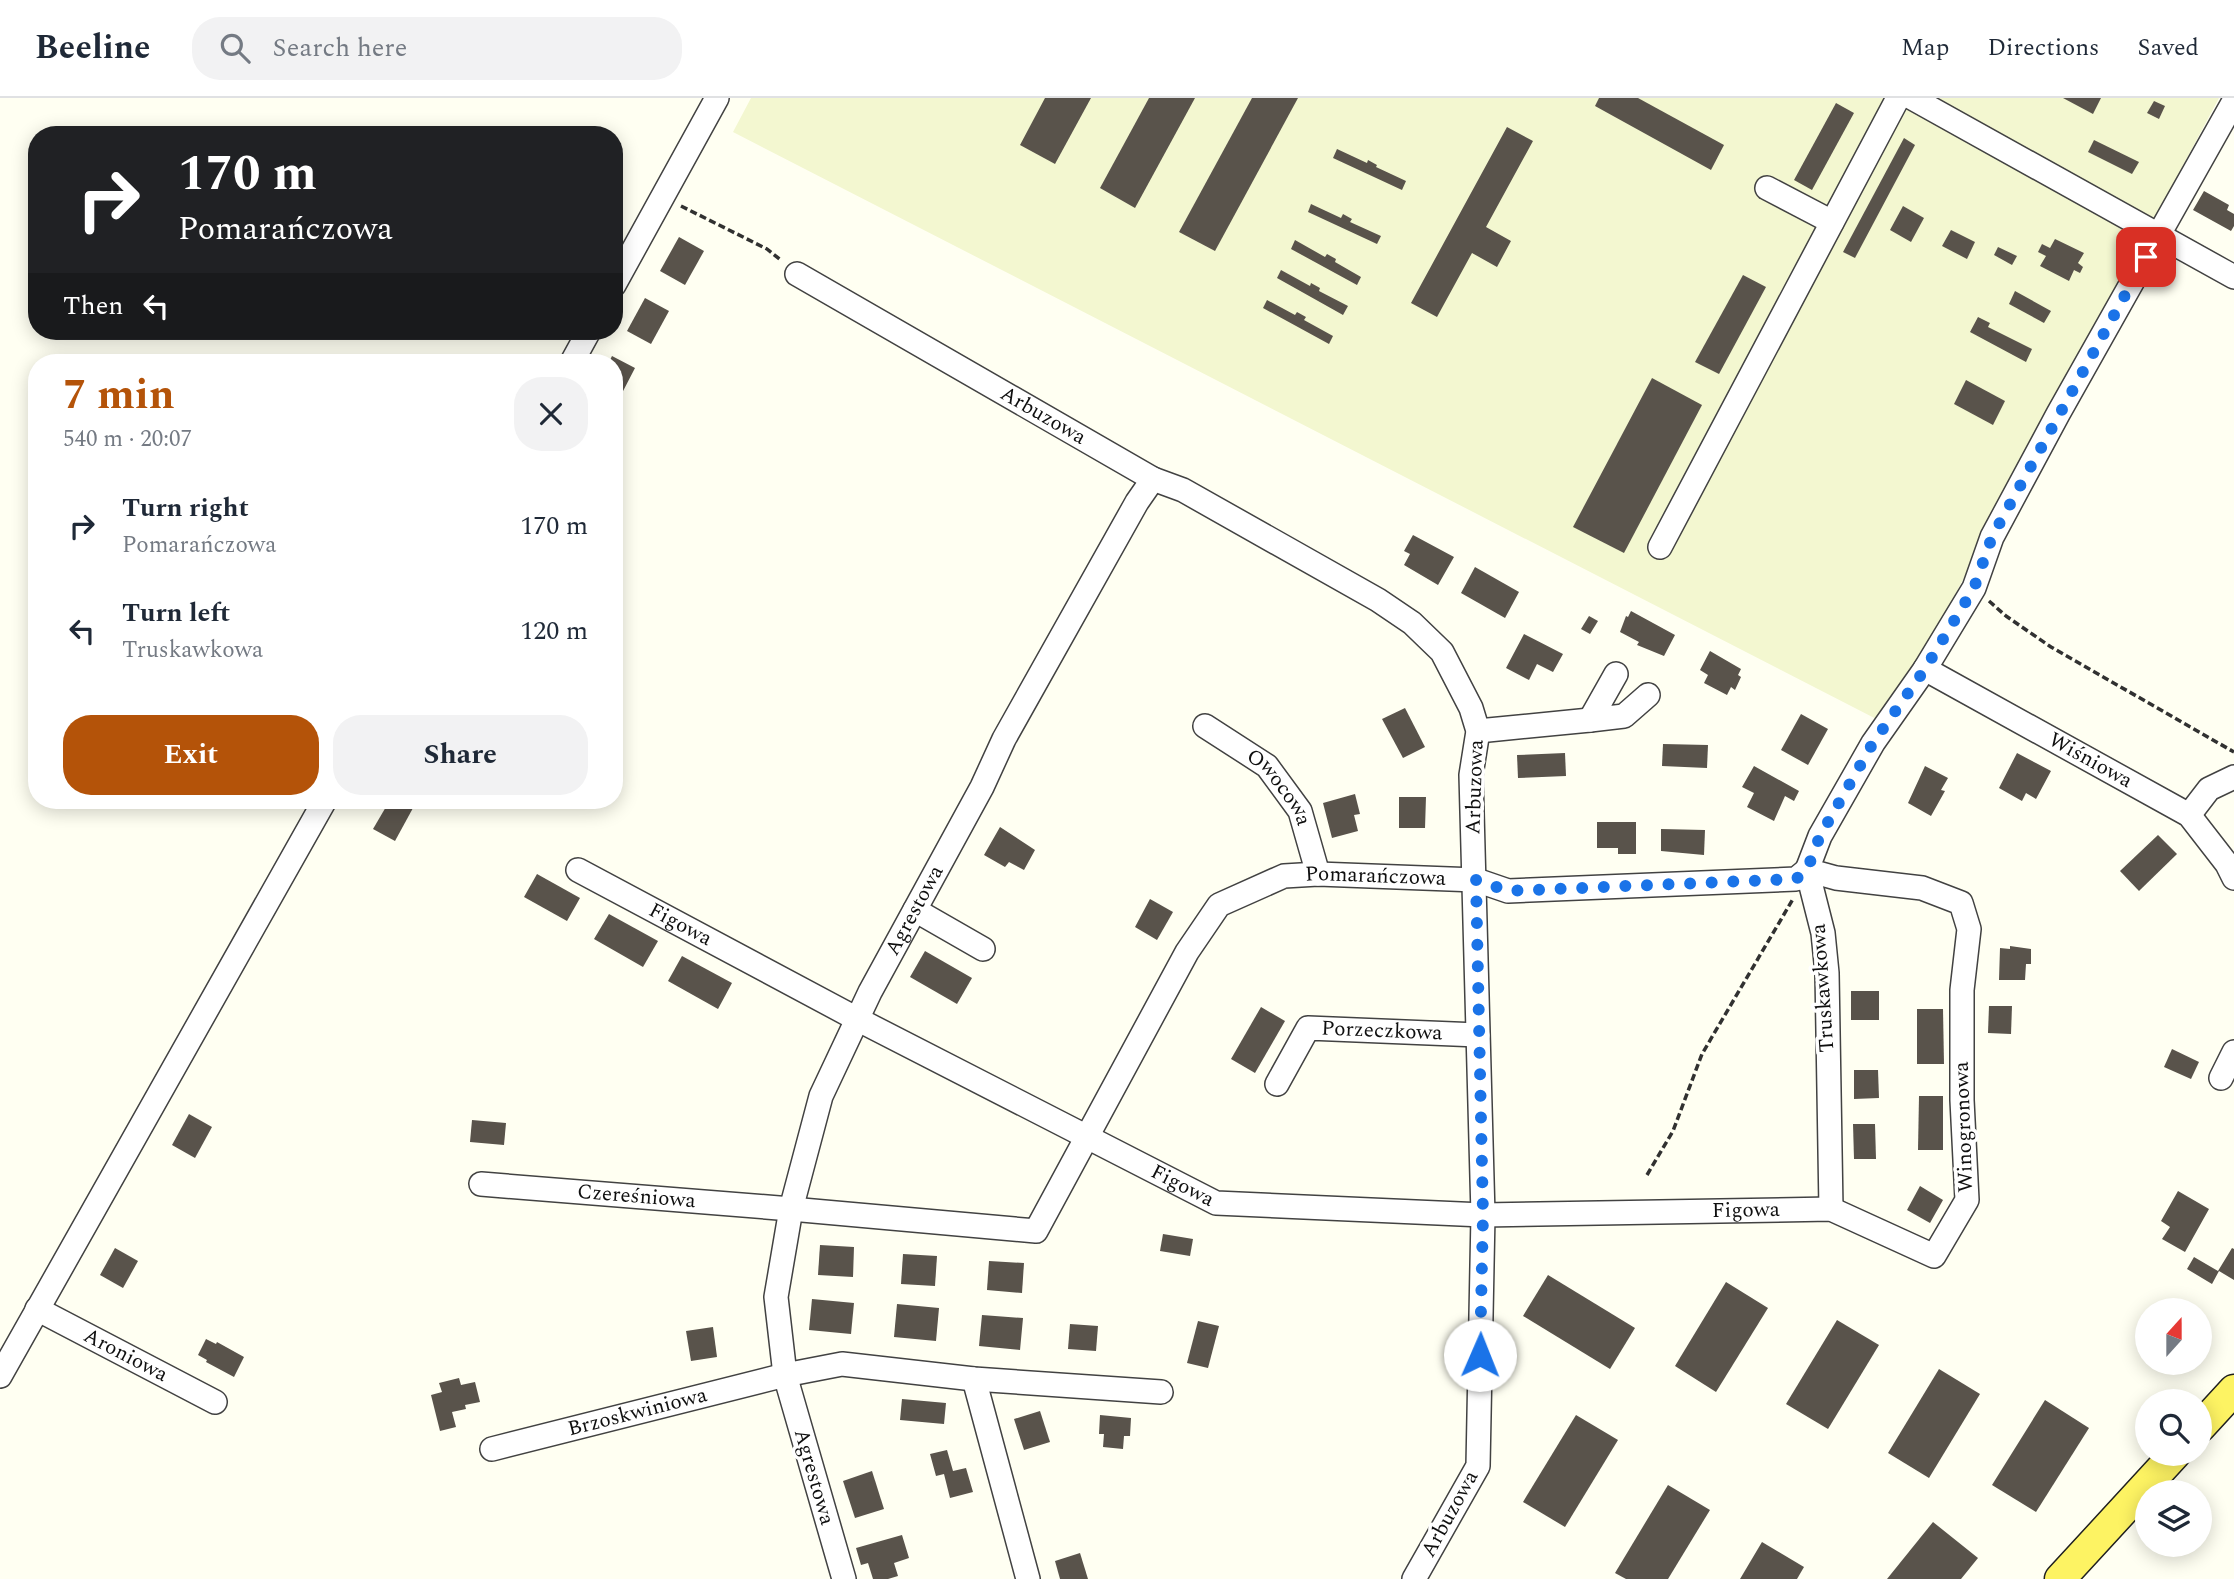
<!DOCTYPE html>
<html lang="en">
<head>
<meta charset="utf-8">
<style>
  :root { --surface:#fff; --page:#f2f2f3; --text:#1f2937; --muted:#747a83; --line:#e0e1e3; --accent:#b45309 }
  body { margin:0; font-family:Spectral,serif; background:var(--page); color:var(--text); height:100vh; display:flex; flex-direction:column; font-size:26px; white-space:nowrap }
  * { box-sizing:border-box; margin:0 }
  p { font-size:23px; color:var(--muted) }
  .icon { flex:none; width:38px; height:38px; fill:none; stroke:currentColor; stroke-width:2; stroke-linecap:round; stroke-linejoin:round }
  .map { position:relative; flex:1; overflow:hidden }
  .panel { position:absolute; left:28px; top:256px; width:595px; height:455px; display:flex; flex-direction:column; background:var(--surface); border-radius:28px; box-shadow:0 4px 18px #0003 }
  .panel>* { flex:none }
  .hud { position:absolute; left:28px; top:28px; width:595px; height:214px; border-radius:28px; box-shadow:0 4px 18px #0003; background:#202124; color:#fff; overflow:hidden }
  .needle { width:46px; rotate:21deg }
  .fabs { position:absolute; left:2135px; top:1200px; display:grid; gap:14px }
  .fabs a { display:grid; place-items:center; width:77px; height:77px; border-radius:50%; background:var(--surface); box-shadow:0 4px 18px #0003; font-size:35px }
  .pin { position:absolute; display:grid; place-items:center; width:60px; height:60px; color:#fff; margin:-30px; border-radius:14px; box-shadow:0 4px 10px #0006 }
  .me { position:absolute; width:77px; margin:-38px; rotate:1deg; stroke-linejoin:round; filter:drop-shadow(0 0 5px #0008) }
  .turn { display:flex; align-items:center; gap:24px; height:147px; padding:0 35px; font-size:32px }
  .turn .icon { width:91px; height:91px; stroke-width:2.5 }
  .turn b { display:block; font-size:49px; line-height:60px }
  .then { display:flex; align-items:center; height:66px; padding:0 35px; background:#0003; gap:14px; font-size:26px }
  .round { display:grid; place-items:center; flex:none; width:74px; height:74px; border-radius:28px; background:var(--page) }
  .head { display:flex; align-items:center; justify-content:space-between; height:119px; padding:0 35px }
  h1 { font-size:42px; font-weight:700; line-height:52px; color:var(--accent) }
  .primary-button { display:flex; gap:14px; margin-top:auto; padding:14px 35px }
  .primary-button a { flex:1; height:80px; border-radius:28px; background:var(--accent); color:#fff; font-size:28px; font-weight:700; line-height:80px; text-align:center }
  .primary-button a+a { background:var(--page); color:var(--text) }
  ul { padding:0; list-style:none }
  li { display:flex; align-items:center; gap:21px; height:105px; padding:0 35px }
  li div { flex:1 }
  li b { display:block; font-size:26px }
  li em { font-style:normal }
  header { display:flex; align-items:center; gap:42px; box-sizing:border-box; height:98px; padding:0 35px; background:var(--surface); border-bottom:2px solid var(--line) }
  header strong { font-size:33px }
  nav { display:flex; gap:38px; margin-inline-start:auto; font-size:24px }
  .search { width:490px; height:63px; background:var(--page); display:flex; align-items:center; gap:18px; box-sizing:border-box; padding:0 24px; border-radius:28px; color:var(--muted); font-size:26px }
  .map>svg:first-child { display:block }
</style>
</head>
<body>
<header>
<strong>Beeline</strong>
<div class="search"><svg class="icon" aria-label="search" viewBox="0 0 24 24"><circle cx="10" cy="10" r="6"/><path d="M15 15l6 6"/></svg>Search here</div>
<nav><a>Map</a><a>Directions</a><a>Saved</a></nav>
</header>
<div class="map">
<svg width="2234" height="1481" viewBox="0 0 2234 1481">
  <rect width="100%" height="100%" fill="#fffff2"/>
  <!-- farmland -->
  <polygon fill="#f3f7d0" points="751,0 2219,0 1991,427 1888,627 733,34"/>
  <!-- building -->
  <g fill="#59534b">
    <polygon points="1045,0 1091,0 1055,66 1020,47"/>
    <polygon points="1149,0 1195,0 1135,110 1100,90"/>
    <polygon points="1252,0 1298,0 1215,153 1179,134"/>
    <polygon points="1599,0 1638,0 1724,47 1711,72 1595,8"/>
    <polygon points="2063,0 2101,0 2093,16"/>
    <polygon points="2154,3 2165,8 2159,21 2147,15"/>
    <polygon points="1836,5 1854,15 1812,92 1794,82"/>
    <polygon points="1507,29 1533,43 1486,129 1511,143 1497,169 1472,155 1437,219 1411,205"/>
    <polygon points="1904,40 1915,47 1855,160 1843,154"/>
    <polygon points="2094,42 2139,64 2132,76 2088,54"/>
    <polygon points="1337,51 1367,65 1368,62 1377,67 1376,69 1406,83 1402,92 1333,60"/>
    <polygon points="2204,93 2229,107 2227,112 2234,116 2234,128 2231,133 2193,112"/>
    <polygon points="1311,106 1341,120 1343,116 1352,121 1350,124 1381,138 1377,146 1308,114"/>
    <polygon points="1903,108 1924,120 1911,144 1890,132"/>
    <polygon points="1951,132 1975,144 1967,161 1942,148"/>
    <polygon points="679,139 704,153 685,187 660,173"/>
    <polygon points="2055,141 2084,155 2078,165 2083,169 2080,175 2074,172 2069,183 2040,168 2046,158 2038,154 2042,146 2050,150"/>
    <polygon points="1295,142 1325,159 1327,156 1336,161 1335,164 1361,179 1357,187 1291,151"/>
    <polygon points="1998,149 2017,158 2012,167 1994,157"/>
    <polygon points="1281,172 1310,188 1311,185 1320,190 1319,193 1348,208 1343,217 1277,180"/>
    <polygon points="1743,177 1766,189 1719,276 1695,264"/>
    <polygon points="2015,193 2051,213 2044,225 2009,206"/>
    <polygon points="645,200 669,213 651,246 627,233"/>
    <polygon points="1267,202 1295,217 1297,214 1306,219 1304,222 1333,238 1329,246 1263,210"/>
    <polygon points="1978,219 1990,225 1988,229 2032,251 2026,264 1970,234"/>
    <polygon points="612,258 635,270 621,297 614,293 614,264 609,264"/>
    <polygon points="1652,280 1702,307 1624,455 1573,429"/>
    <polygon points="1966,282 2005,303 1993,327 1954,306"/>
    <polygon points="1413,437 1454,459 1438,487 1404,467 1410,456 1404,453"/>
    <polygon points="1475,469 1519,494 1505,520 1461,495"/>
    <polygon points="1631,513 1675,537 1664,558 1637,547 1639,544 1620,534 1626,518 1628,519"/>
    <polygon points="1589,518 1598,523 1590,536 1581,531"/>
    <polygon points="1524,536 1563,556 1553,574 1537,566 1529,582 1506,570"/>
    <polygon points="1710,553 1741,571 1738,577 1741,579 1735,592 1731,589 1727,597 1704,585 1708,577 1700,572"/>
    <polygon points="1405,610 1425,649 1403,660 1382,621"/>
    <polygon points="1801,616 1828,631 1808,667 1781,652"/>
    <polygon points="1663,646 1708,647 1707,670 1662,668"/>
    <polygon points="1565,655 1566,678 1518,680 1517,657"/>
    <polygon points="2017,655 2051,673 2036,701 2026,695 2022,703 1999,690"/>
    <polygon points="1754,668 1799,693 1794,703 1785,698 1774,723 1747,709 1754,695 1742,689"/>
    <polygon points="1925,668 1948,680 1941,692 1945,693 1931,718 1908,705"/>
    <polygon points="1355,696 1360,716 1354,717 1358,733 1332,740 1323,705"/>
    <polygon points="1399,699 1426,699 1425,730 1399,730"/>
    <polygon points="390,702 398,702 413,710 395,743 373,731"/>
    <polygon points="1597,724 1636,724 1636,756 1618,756 1618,750 1597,750"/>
    <polygon points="1000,729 1035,752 1024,772 1009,764 1005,769 984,757"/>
    <polygon points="1661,731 1705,732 1704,757 1661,753"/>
    <polygon points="2158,737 2177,756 2139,793 2120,773"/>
    <polygon points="537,776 580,800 567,823 524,799"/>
    <polygon points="1150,801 1173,814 1157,842 1135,829"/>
    <polygon points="609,816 658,843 643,869 594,841"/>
    <polygon points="2010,848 2031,851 2031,866 2026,866 2025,882 1999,882 2000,850 2010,851"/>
    <polygon points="925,853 972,880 957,906 910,879"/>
    <polygon points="682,858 732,885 718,911 668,883"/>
    <rect x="1851" y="893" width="28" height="29"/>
    <polygon points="1989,908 2012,908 2011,936 1988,935"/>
    <polygon points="1261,909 1285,923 1255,975 1231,961"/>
    <polygon points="1917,911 1943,911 1944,966 1917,966"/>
    <polygon points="2172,951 2199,964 2191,981 2164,969"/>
    <polygon points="1854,972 1878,972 1879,1000 1854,1001"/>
    <polygon points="1919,998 1943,998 1943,1052 1918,1052"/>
    <polygon points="189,1016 212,1029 195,1060 172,1047"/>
    <polygon points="472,1022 506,1025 504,1047 470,1044"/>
    <polygon points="1853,1026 1875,1026 1876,1061 1854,1061"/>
    <polygon points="1920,1088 1943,1102 1930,1125 1907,1112"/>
    <polygon points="2178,1093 2209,1111 2185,1154 2162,1141 2170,1129 2161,1123"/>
    <polygon points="1163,1136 1193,1141 1190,1158 1160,1153"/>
    <polygon points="820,1147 854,1149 853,1179 818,1177"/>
    <polygon points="115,1150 138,1163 123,1190 100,1177"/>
    <polygon points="2232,1150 2234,1151 2234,1182 2219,1173 2212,1186 2187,1171 2194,1159 2218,1173"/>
    <polygon points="903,1156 937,1158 935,1188 901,1186"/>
    <polygon points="989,1163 1024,1165 1022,1195 987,1192"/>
    <polygon points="1548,1177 1635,1230 1610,1271 1523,1218"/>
    <polygon points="1726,1184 1768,1210 1716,1294 1675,1268"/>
    <polygon points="812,1201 854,1205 851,1236 809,1232"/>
    <polygon points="897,1206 939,1210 936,1243 894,1239"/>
    <polygon points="982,1217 1023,1220 1020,1252 979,1248"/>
    <polygon points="1837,1222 1879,1247 1828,1331 1786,1306"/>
    <polygon points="1198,1223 1219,1228 1208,1270 1187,1265"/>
    <polygon points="1070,1226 1098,1228 1096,1253 1068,1251"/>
    <polygon points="713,1229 717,1259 691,1263 686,1233"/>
    <polygon points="206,1241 216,1246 217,1244 244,1259 234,1279 206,1264 207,1262 198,1257"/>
    <polygon points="1939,1271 1980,1296 1929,1380 1888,1355"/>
    <polygon points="459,1280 461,1287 475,1284 480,1304 465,1307 466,1311 452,1314 456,1329 440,1333 431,1297 442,1294 439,1285"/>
    <polygon points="902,1301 946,1305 944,1326 900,1322"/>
    <polygon points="2045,1302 2089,1330 2036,1414 1992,1387"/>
    <polygon points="1040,1313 1050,1344 1024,1352 1014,1321"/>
    <polygon points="1100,1317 1131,1320 1130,1338 1124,1338 1123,1351 1103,1349 1104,1336 1099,1336"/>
    <polygon points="1576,1317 1618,1342 1565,1429 1523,1404"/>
    <polygon points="947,1352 953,1373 966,1370 973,1394 950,1400 944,1376 936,1378 930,1356"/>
    <polygon points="872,1373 884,1411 855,1420 843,1383"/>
    <polygon points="1668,1387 1710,1412 1668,1481 1626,1481 1615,1475"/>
    <polygon points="1933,1424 1978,1460 1961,1481 1887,1481"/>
    <polygon points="902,1437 909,1460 894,1465 898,1478 888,1481 873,1481 868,1465 861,1467 856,1450"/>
    <polygon points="1762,1444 1804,1469 1797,1481 1740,1481"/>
    <polygon points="1080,1455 1088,1481 1060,1481 1055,1463"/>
  </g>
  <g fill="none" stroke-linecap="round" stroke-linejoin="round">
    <!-- minor casing -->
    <g stroke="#424242" stroke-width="26">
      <g id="minor">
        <polyline points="1912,0 2234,179"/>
        <polyline points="1767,90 1832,124"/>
        <path id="s1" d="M797 176 1153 381 1183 392 1378 502 1412 525 1442 554 1471 610 1478 633 1471 677 1483 1117 1478 1368 1414 1481"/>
        <polyline points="614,187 717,0"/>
        <polyline points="572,264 589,233"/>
        <polyline points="1660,449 1898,0"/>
        <path id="s2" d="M1925 571 2189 717 2227 766 2234 780"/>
        <polyline points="1616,576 1590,622 1624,618 1648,597"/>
        <path id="s3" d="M1205 628 1267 668 1300 713 1318 776"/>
        <polyline points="1478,633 1590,622"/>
        <polyline points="2189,717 2209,691 2234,679"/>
        <path id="s4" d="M578 772 857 921 1216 1105 1483 1117 1831 1111 1934 1158 1967 1102 1962 1002V892L1969 831 1961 805 1922 790 1836 780 1807 772"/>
        <polyline points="915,812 983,851"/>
        <polyline points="2221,980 2234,954"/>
        <path id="s5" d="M1277 986 1308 930 1478 937"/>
        <path id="s6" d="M481 1086 791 1111 1036 1133 1187 854 1219 807 1284 778 1318 776 1476 782 1508 793 1796 781 1807 772"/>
        <polyline points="1831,1111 1827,875 1823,835 1807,772 1820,738 1873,645 1925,571 1974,490 1992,439 2058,316 2234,3"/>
        <path id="s7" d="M37 1211 215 1304"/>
        <polyline points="0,1278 325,702"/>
        <polyline points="974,1281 1028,1481"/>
        <path id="s8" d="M492 1351 785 1277 842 1266 974 1281 1161 1294"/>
        <path id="s9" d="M844 1481 785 1277 776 1199 791 1111 821 998 870 894 982 689 1004 641 1137 404 1153 381"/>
      </g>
    </g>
    <!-- major casing -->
    <g stroke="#202020" stroke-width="33">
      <g id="major">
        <polyline points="2200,1329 2234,1292"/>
        <polyline points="2060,1481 2175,1356"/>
      </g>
    </g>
    <!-- path -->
    <g stroke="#313131" stroke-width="3.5" stroke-dasharray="7 3.5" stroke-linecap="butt">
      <polyline points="681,108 767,151 782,163"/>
      <polyline points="1989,503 2006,518 2051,549 2234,654"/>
      <polyline points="1647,1077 1673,1033 1702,956 1793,801"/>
    </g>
    <!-- minor -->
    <use href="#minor" stroke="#fff" stroke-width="23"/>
    <!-- major -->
    <use href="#major" stroke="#fdf363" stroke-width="30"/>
  </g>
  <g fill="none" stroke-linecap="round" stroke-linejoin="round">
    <!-- route -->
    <polyline stroke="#1a73e8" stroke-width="12" stroke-dasharray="0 21.6" points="1480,1257 1483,1117 1476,782 1508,793 1796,781 1807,772 1820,738 1873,645 1925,571 1974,490 1992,439 2146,159"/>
  </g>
  <g text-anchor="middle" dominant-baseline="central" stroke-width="7" stroke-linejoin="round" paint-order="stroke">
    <!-- street labels -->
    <g font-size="21" fill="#0f0f0f" stroke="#fff">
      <text stroke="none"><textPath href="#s1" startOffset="284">Arbuzowa</textPath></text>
      <text stroke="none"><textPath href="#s2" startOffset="189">Wiśniowa</textPath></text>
      <text transform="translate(1475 689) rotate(-88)">Arbuzowa</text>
      <text stroke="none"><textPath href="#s3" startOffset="98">Owocowa</textPath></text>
      <text stroke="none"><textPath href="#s6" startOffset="1094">Pomarańczowa</textPath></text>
      <text stroke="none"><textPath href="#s9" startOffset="705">Agrestowa</textPath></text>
      <text stroke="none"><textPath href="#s4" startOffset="116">Figowa</textPath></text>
      <text transform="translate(1823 890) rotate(-94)">Truskawkowa</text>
      <text stroke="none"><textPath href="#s5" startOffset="138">Porzeczkowa</textPath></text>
      <text transform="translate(1964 1029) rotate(-92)">Winogronowa</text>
      <text stroke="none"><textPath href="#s4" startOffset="682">Figowa</textPath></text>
      <text stroke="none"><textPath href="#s6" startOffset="156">Czereśniowa</textPath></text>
      <text stroke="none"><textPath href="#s4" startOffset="1250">Figowa</textPath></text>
      <text stroke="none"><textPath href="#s7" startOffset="100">Aroniowa</textPath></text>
      <text stroke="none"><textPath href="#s8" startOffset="150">Brzoskwiniowa</textPath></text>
      <text transform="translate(814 1379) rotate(74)">Agrestowa</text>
      <text transform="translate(1450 1416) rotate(-61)">Arbuzowa</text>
    </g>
  </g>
</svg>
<div class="fabs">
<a><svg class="needle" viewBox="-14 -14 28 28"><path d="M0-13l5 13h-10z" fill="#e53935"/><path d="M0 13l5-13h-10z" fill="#747a83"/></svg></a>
<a><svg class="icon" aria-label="search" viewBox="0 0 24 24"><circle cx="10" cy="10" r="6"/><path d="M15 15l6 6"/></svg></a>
<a><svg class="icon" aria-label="layers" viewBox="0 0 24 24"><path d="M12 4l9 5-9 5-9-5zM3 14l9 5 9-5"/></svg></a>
</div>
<div class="pin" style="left:2146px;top:159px;background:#d93025"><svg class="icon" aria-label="arrive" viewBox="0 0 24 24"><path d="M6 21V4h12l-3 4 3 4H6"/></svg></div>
<svg class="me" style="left:1480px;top:1257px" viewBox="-20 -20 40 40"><circle r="19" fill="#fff"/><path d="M0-13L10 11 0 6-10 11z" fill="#1a73e8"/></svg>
<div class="hud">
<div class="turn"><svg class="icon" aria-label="right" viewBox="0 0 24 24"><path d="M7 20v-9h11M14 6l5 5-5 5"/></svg><div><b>170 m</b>Pomarańczowa</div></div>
<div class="then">Then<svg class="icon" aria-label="left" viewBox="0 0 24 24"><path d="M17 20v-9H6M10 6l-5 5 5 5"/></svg></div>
</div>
<section class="panel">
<div class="head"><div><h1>7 min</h1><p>540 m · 20:07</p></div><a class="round"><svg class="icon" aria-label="close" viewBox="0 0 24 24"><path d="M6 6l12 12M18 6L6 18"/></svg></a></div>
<ul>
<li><svg class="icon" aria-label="right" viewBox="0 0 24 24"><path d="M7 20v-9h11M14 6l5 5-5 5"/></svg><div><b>Turn right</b><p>Pomarańczowa</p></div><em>170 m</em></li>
<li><svg class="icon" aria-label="left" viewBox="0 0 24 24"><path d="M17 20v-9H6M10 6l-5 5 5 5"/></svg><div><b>Turn left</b><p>Truskawkowa</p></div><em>120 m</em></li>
</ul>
<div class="primary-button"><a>Exit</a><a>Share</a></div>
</section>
</div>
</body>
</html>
